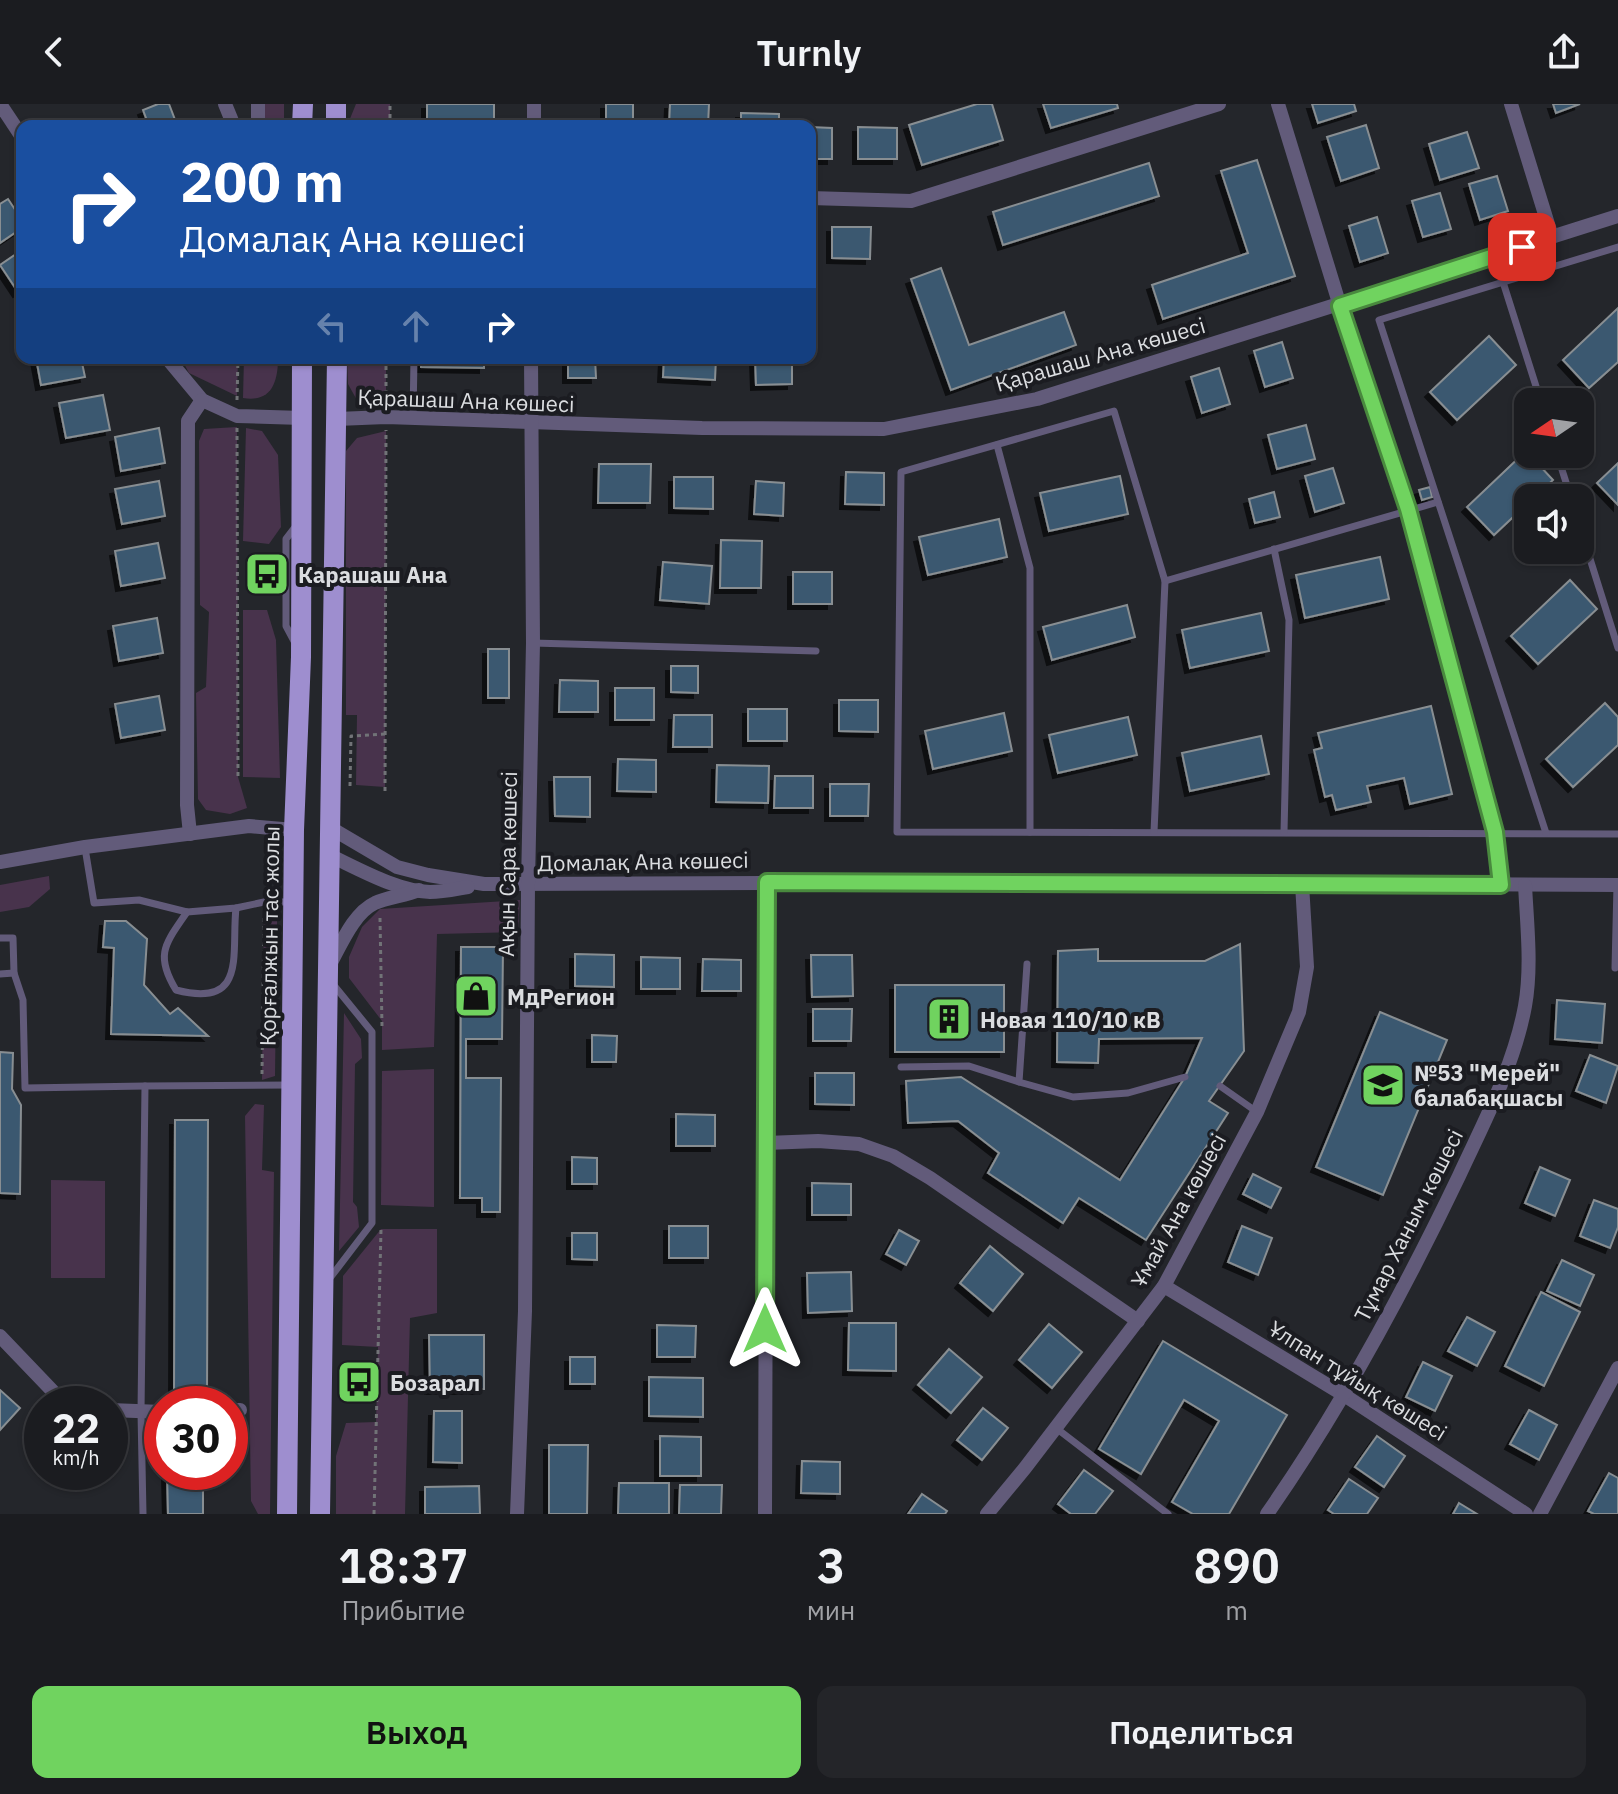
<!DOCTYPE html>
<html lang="ru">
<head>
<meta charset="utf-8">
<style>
  :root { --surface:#1b1c20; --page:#242529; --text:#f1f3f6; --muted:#a0a1a5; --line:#393a3e; --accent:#70d35f }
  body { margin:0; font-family:"IBM Plex Sans",sans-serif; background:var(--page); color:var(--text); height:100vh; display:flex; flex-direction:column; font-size:30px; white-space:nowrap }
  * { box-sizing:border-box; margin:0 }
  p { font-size:26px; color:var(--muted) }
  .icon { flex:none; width:44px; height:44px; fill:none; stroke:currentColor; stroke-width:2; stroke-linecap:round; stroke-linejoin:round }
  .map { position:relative; height:1410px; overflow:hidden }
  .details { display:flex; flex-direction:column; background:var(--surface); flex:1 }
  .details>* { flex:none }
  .banner { position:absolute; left:16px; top:16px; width:800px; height:244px; border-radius:16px; box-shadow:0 2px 6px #0004,0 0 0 2px var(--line); background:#1a4fa0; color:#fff; overflow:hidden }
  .needle { width:52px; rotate:257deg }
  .tools { position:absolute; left:1514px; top:284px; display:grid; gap:16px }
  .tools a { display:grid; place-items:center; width:80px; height:80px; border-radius:16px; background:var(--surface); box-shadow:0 2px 6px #0004,0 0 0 2px var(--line); font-size:40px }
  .speed { position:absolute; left:24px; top:1282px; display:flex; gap:16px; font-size:40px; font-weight:700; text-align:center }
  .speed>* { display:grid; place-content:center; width:104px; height:104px; border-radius:50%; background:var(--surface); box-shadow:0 2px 6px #0004,0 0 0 2px var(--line); line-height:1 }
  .speed small { font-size:20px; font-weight:400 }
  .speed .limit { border:12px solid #d22; background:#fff; color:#111 }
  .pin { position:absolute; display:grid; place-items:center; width:68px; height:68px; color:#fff; margin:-34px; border-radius:16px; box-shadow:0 4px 12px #0006 }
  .me { position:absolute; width:88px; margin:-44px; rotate:0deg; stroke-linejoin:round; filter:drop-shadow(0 0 6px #0008) }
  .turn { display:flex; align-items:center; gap:28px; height:168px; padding:0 32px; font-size:36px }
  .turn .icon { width:104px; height:104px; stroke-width:2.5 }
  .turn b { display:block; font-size:56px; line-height:68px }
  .lanes { display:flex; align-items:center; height:76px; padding:0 32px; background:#0003; justify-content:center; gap:40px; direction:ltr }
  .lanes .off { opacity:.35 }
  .eta { display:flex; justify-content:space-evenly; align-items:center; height:136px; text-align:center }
  .eta b { font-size:48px; font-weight:600; line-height:56px }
  .primary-button { display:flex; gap:16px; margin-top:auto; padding:16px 32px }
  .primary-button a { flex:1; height:92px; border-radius:16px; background:var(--accent); color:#111; font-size:32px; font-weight:600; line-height:92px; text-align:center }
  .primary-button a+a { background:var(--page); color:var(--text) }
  header { display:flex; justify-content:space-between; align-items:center; height:104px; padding:0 32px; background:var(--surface); font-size:36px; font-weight:600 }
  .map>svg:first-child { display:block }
</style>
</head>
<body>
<header><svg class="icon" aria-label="back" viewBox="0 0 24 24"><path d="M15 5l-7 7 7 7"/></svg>Turnly<svg class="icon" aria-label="share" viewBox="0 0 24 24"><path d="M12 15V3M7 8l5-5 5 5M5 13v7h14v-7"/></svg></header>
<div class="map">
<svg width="1618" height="1410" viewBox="0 0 1618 1410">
  <defs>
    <filter id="shadow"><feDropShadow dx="-5" dy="5" stdDeviation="0" flood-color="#0009"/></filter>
  </defs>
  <rect width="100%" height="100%" fill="#24262b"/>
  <!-- green -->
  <g fill="#48334c">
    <polygon points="263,0 284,0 284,22 264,22"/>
    <polygon points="356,0 390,0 390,22 347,22"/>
    <polygon points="181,254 238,254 237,292 189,269"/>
    <path d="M244 254H278C278 277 272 299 243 294Z"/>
    <polygon points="347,254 386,254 386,305 358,298 348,280"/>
    <polygon points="237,323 238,673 247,704 230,710 206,706 198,695 196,589 206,583 209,508 200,501 199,337 204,325"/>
    <polygon points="246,324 262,327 278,351 281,423 269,440 243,437"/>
    <polygon points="386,327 385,683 356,681 357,611 346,611 346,347 357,334"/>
    <polygon points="243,506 267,506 276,536 280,674 243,673"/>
    <polygon points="49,772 50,785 29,803 0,808 0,781"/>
    <polygon points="520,796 518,828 437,830 434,943 382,946 382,917 349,874 349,853 362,823 380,805"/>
    <polygon points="264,813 277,817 275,972 262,976"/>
    <polygon points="344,909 361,935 362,954 355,960 353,1098 357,1103 359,1123 339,1147"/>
    <polygon points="434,965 434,1103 381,1101 382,967"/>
    <polygon points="255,1000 264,1001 262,1066 274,1068 270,1410 258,1410 251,1397 245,1012"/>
    <polygon points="51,1076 105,1077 105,1174 51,1174"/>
    <polygon points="381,1125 437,1125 437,1209 410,1214 405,1410 336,1410 336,1352 346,1319 376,1318 378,1243 342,1241 343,1172"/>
  </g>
  <!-- building -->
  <g fill="#3b5870" stroke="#888e92" stroke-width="2" filter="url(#shadow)">
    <polygon points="158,0 169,0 177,21 149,22 143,6"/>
    <rect x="427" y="0" width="67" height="22"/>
    <rect x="606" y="0" width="27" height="21"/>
    <polygon points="670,0 709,0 708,22 669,22"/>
    <polygon points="977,0 992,0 1003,36 922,61 909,21"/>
    <polygon points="1043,0 1117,0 1118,4 1051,24"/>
    <polygon points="1312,0 1354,0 1356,7 1318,19"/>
    <polygon points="1553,0 1580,0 1556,9"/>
    <polygon points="741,9 779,10 779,22 741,22"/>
    <polygon points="1366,21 1379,64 1341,77 1327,33"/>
    <polygon points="810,23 832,24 832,55 810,55"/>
    <polygon points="858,23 897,24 897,55 858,55"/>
    <polygon points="1467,28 1479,64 1440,76 1429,40"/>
    <polygon points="1257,56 1295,172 1163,215 1152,181 1248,149 1221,67"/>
    <polygon points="1149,59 1159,92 1003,141 993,108"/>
    <polygon points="1497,72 1508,107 1480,116 1469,80"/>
    <polygon points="1440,89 1451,125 1423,133 1412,97"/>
    <polygon points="8,95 22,116 22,124 0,139 0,100"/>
    <polygon points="1377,113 1388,149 1360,158 1349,122"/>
    <polygon points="832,123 871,123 870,155 832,154"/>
    <polygon points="22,146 22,185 18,188 0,161"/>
    <polygon points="941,164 969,241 1064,208 1076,241 951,286 911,175"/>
    <polygon points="1618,204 1618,258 1589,284 1563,256"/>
    <polygon points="1489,232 1516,261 1457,316 1430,288"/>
    <polygon points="1282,238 1293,274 1265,283 1254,247"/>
    <polygon points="36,254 81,254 85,273 41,281"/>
    <polygon points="421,254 484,254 484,264 421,263"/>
    <polygon points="568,254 595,254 596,274 568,274"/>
    <polygon points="664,254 716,254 715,276 663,273"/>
    <polygon points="755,254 792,254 792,280 756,281"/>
    <polygon points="1219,264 1230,300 1202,309 1191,273"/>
    <polygon points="103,291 110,326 66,334 59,299"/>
    <polygon points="1306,321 1315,355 1277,365 1268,331"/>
    <polygon points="159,324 165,359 121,367 115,333"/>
    <polygon points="1526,347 1553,376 1534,394 1528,394 1528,399 1494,431 1467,403"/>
    <polygon points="1618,359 1618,401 1597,379"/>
    <polygon points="599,360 651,360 650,399 598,399"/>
    <polygon points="1333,364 1344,399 1315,408 1305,372"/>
    <polygon points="846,368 884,369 884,401 845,400"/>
    <polygon points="1120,372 1128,410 1049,427 1040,389"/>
    <polygon points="674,373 713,373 713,405 674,404"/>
    <polygon points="159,377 165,412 122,420 115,385"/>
    <polygon points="756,377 784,379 783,412 754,410"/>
    <polygon points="1430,383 1432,393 1422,396 1419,386"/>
    <polygon points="1274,388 1280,413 1255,419 1249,395"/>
    <polygon points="999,415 1007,453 928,471 919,433"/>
    <polygon points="721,436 762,437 761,484 720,484"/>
    <polygon points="158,439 165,474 121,482 115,447"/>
    <polygon points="1380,453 1389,495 1305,514 1296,471"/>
    <polygon points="663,458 712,462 709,500 660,496"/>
    <rect x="793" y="468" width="39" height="32"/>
    <polygon points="1570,476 1597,505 1538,560 1511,532"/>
    <polygon points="1127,501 1135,533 1052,556 1043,523"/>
    <polygon points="1261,509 1269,547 1190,564 1182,526"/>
    <polygon points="157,514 163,549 119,557 113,522"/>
    <rect x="488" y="545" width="21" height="49"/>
    <polygon points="671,562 698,562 698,589 671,588"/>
    <polygon points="560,576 598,577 598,608 559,608"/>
    <rect x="615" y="584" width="39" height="32"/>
    <polygon points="159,592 165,626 121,634 115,600"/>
    <polygon points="839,596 878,596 878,628 839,627"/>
    <polygon points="1605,599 1618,613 1618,641 1573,683 1546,655"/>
    <polygon points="1431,602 1452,690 1410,700 1404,674 1367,682 1371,698 1336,706 1332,691 1325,693 1314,646 1322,644 1318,629"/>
    <rect x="748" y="605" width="39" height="32"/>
    <polygon points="1004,609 1012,647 933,665 925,627"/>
    <polygon points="674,611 712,611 712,643 673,643"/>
    <polygon points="1128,613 1137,651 1058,669 1049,631"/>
    <polygon points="1261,632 1269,670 1190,687 1182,649"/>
    <polygon points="618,655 656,656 656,688 617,687"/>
    <polygon points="717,661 769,662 768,699 716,698"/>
    <polygon points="775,672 813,672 813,704 774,704"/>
    <polygon points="554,673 590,673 590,713 555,712"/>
    <polygon points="830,680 869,680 868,712 830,712"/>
    <polygon points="105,817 126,817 147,835 144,881 170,910 178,904 208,932 111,930 114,844 103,843"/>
    <polygon points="1240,840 1244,947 1209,997 1228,1009 1146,1136 1079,1094 1063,1119 988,1069 999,1049 958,1017 908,1019 906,977 961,973 1120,1076 1185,973 1202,934 1099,935 1098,959 1057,958 1058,847 1098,845 1098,857 1205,857"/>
    <polygon points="461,843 503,843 502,935 466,935 466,974 501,974 500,1108 482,1108 482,1094 460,1094"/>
    <polygon points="575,850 614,851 614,883 575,882"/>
    <polygon points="811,851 852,851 853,892 812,893"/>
    <polygon points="641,853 680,854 680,885 641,885"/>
    <polygon points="703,855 741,856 741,887 702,887"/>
    <rect x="895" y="881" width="109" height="67"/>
    <polygon points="1557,896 1605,900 1602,939 1555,935"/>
    <polygon points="813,905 852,905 851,937 813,937"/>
    <polygon points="1380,908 1447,936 1383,1091 1316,1063"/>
    <polygon points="592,931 617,932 616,958 592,958"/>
    <polygon points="0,948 13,949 12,985 21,1001 20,1090 0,1089"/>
    <polygon points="1590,951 1618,962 1606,999 1576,987"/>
    <polygon points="815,969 854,969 854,1001 815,1000"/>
    <polygon points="676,1010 715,1011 715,1042 676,1042"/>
    <polygon points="175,1016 208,1016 207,1293 174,1293"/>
    <polygon points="572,1053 597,1054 597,1080 572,1080"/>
    <polygon points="1540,1063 1570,1076 1555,1112 1525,1099"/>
    <polygon points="1253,1070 1281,1084 1271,1104 1243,1090"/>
    <polygon points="812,1079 851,1080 851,1111 812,1111"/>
    <polygon points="1594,1096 1618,1105 1618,1123 1610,1144 1580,1132"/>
    <rect x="669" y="1122" width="39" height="32"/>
    <polygon points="1242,1122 1272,1134 1258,1171 1228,1158"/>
    <polygon points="899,1126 919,1137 906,1161 886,1150"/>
    <polygon points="572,1129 597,1129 597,1156 572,1155"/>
    <polygon points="990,1142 1023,1170 993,1207 960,1179"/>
    <polygon points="1562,1156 1594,1171 1580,1202 1547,1187"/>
    <polygon points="851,1168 852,1207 808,1209 807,1169"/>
    <polygon points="1541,1188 1580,1208 1544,1282 1505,1262"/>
    <polygon points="1467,1213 1495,1228 1477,1262 1448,1247"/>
    <polygon points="849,1219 896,1219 896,1267 848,1266"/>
    <polygon points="1049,1220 1082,1248 1052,1284 1019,1256"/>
    <polygon points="657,1221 696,1222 695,1253 657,1253"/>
    <polygon points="429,1231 484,1231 484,1285 430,1285"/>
    <polygon points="1163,1237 1287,1311 1229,1410 1193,1410 1172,1398 1219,1317 1184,1296 1141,1370 1099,1345"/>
    <polygon points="949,1245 982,1273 951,1309 918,1281"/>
    <rect x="570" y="1253" width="25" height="27"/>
    <polygon points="1423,1258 1452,1272 1435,1307 1406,1293"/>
    <polygon points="649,1273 703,1274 703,1313 649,1312"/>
    <polygon points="0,1286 20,1304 0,1326"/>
    <polygon points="983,1304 1008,1324 982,1356 957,1336"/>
    <polygon points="1529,1306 1557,1321 1539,1356 1510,1340"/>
    <polygon points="434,1307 462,1307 462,1359 433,1358"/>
    <polygon points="660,1332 701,1333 701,1372 660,1372"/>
    <polygon points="1377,1332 1405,1352 1384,1383 1355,1363"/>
    <polygon points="549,1341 588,1341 587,1410 549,1410"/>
    <polygon points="802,1357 840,1358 840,1390 801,1389"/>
    <polygon points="1084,1366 1113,1387 1095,1410 1071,1410 1058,1400"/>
    <polygon points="167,1368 203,1368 203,1410 168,1410"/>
    <polygon points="1609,1369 1618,1374 1618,1410 1594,1410 1588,1407"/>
    <polygon points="1349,1375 1378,1394 1367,1410 1334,1410 1328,1406"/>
    <polygon points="619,1379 669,1379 669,1410 618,1410"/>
    <polygon points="680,1381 722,1381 721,1410 679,1410"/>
    <polygon points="479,1382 480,1410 425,1410 425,1383"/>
    <polygon points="922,1390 947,1407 945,1410 908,1410"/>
    <polygon points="1459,1399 1477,1410 1453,1410"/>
  </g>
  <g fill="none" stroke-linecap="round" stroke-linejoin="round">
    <!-- path -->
    <g stroke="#717377" stroke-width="3" stroke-dasharray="4 4" stroke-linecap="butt">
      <polyline points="390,22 390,0"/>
      <polyline points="237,296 238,254"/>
      <polyline points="386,298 386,254"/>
      <polyline points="237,324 238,673"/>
      <polyline points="350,682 351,632 385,630"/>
      <polyline points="385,687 386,326"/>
      <polyline points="380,814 382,922"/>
      <polyline points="262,970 264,810"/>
      <polyline points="374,1410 381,1126"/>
    </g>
    <!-- service -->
    <g stroke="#625b7a" stroke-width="7">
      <polyline points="1503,178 1541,298"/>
      <polyline points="1340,202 1408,405 1495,728 1501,781"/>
      <polyline points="413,314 414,254"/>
      <polyline points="997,341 1030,464 1030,728"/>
      <polyline points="1557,350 1571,394"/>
      <polyline points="1438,398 1165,477 1114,307 901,368 897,728 1618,730"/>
      <polyline points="1580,423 1618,544"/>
      <polyline points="1274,445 1289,516 1284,728"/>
      <polyline points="294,537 286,522 286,435 296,422"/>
      <polyline points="533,539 816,547"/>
      <polyline points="1154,728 1165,477"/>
      <polyline points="1546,729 1379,216 1618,143"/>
      <polyline points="85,744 94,799 139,796 187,808 236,804 264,798 291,798"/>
      <path d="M187 808C166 839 154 850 176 886 248 905 231 849 236 804"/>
      <polyline points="0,834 13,834 14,869 0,870"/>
      <polyline points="1027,860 1019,978 1073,993 1128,989 1185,973"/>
      <polyline points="1615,864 1617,781"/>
      <polyline points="14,869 23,896 25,984 145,982"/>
      <polyline points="901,963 969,962 1019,978"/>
      <polyline points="1220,982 1257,1008"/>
      <polyline points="330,1174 372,1119 372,928 332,879"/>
      <polyline points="1056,1324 1168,1410"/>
      <polyline points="143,1410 141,1308 145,982 289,981"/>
    </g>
    <!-- minor -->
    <g stroke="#625b7a" stroke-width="14">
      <polyline points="0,0 22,33"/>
      <polyline points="225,0 234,22"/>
      <polyline points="534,0 534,22"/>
      <polyline points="1278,0 1340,202"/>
      <polyline points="1511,0 1552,133"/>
      <polyline points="258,22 258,0"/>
      <polyline points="810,94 911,97 1219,0"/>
      <polyline points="167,254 202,296 237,312 302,314"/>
      <polyline points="337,315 386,313 702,324 884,325 1037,295 1618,112"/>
      <polyline points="329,723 397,763 428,771 484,780 1030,778 1618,781"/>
      <polyline points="190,730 187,701 188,317 202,296"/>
      <path d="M329 751C359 765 397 787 430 788 443 788 456 785 468 783"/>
      <polyline points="0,758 85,743 249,722 294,726"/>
      <path d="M329 862C340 843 353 809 375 799 387 793 405 792 419 786"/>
      <polyline points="766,1039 818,1037 859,1040 893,1052 930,1074 1138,1217"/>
      <polyline points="1164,1182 1344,1291 1526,1410"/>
      <polyline points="0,1232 65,1300"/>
      <polyline points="110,1306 162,1308"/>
      <polyline points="230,1306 240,1306"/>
      <polyline points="517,1410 525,1207 528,780 533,539 531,254"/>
      <polyline points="765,1410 767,778"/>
      <polyline points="987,1410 1025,1364 1164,1182 1257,1008 1299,908 1307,863 1302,780"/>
      <path d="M1267 1410C1341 1304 1403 1189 1459 1072 1484 1018 1514 962 1525 902 1532 863 1527 821 1525 781"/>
      <polyline points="1540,1410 1618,1264"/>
    </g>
    <!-- primary -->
    <g stroke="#9e8ecf" stroke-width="20">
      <polyline points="302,22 303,0"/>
      <polyline points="336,22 336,0"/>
      <polyline points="287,1410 294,726 301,553 302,254"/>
      <polyline points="320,1410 337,254"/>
    </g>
  </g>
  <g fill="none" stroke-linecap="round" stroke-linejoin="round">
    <!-- route casing -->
    <g stroke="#49893e" stroke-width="20">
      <polyline id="route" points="765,1225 767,778 1501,781 1495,728 1408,405 1340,202 1522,143"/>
    </g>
    <!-- route -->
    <use href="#route" stroke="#70d35f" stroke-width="14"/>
  </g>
  <!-- icons -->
  <defs>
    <g id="bus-square" transform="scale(2.3)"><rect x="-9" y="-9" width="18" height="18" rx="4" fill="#70d35f" stroke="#1b1c21"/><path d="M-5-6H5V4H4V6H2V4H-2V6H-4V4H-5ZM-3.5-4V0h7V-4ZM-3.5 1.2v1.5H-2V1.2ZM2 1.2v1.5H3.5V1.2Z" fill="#111"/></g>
    <g id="shop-square" transform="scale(2.3)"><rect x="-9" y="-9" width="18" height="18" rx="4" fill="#70d35f" stroke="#1b1c21"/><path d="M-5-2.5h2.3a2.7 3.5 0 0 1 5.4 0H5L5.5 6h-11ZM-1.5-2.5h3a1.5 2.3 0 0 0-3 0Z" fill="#111"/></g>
    <g id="building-square" transform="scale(2.3)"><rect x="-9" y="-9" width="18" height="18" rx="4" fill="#70d35f" stroke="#1b1c21"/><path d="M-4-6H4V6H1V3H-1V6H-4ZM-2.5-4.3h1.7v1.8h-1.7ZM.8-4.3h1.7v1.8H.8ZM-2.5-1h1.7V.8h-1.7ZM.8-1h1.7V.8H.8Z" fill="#111"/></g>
    <g id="school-square" transform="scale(2.3)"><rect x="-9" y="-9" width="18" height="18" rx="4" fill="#70d35f" stroke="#1b1c21"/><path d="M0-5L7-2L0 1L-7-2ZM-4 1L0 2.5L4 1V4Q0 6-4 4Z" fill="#111"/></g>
  </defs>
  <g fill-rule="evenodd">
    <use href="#bus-square" x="267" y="470"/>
    <use href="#shop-square" x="476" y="892"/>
    <use href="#building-square" x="949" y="915"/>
    <use href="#school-square" x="1383" y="981"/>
    <use href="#bus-square" x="359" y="1278"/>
  </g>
  <g text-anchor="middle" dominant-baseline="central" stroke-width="8" stroke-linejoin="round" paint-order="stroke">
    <!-- street labels -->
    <g font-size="22" fill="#dbdde0" stroke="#1b1c21">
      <text transform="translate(1100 250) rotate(-16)">Қарашаш Ана көшесі</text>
      <text transform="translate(466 296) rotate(2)">Қарашаш Ана көшесі</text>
      <text transform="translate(643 757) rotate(-1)">Домалақ Ана көшесі</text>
      <text transform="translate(507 760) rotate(-89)">Ақын Сара көшесі</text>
      <text transform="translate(269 832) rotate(-89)">Қорғалжын тас жолы</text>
      <text transform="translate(1178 1106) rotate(-61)">Ұмай Ана көшесі</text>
      <text transform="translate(1408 1121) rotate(-63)">Тұмар Ханым көшесі</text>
      <text transform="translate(1358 1276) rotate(32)">Ұлпан тұйық көшесі</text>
    </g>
    <!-- poi labels -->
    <g font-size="22" font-weight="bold" fill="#dbdde0" stroke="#1b1c21" text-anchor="start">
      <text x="298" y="470">Карашаш Ана</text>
      <text x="507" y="892">МдРегион</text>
      <text x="980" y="915">Новая 110/10 кВ</text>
      <text x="1414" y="968">№53 "Мерей"<tspan x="1414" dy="25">балабақшасы</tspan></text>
      <text x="390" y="1278">Бозарал</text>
    </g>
  </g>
</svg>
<div class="tools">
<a><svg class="needle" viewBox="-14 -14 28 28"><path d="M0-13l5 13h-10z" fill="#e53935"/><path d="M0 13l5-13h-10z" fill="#a0a1a5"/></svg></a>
<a><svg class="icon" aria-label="sound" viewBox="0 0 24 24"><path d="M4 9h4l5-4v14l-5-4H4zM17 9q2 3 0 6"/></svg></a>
</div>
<div class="speed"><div>22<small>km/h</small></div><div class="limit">30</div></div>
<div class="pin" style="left:1522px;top:143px;background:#d93025"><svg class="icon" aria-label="arrive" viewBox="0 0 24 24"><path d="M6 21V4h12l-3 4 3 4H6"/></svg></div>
<svg class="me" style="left:765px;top:1225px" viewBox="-20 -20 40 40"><path d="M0-17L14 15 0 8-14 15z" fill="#70d35f" stroke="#fff" stroke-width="4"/></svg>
<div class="banner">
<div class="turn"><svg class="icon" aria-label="right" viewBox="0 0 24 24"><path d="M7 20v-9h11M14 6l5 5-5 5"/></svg><div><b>200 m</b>Домалақ Ана көшесі</div></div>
<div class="lanes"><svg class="icon off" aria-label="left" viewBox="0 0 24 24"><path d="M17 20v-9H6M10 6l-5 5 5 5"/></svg><svg class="icon off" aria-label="ahead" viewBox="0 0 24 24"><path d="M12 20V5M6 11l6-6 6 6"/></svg><svg class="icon" aria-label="right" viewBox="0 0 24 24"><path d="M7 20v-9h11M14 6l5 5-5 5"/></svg></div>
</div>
</div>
<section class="details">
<div class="eta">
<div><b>18:37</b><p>Прибытие</p></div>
<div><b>3</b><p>мин</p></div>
<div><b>890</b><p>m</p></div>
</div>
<div class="primary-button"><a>Выход</a><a>Поделиться</a></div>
</section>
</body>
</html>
